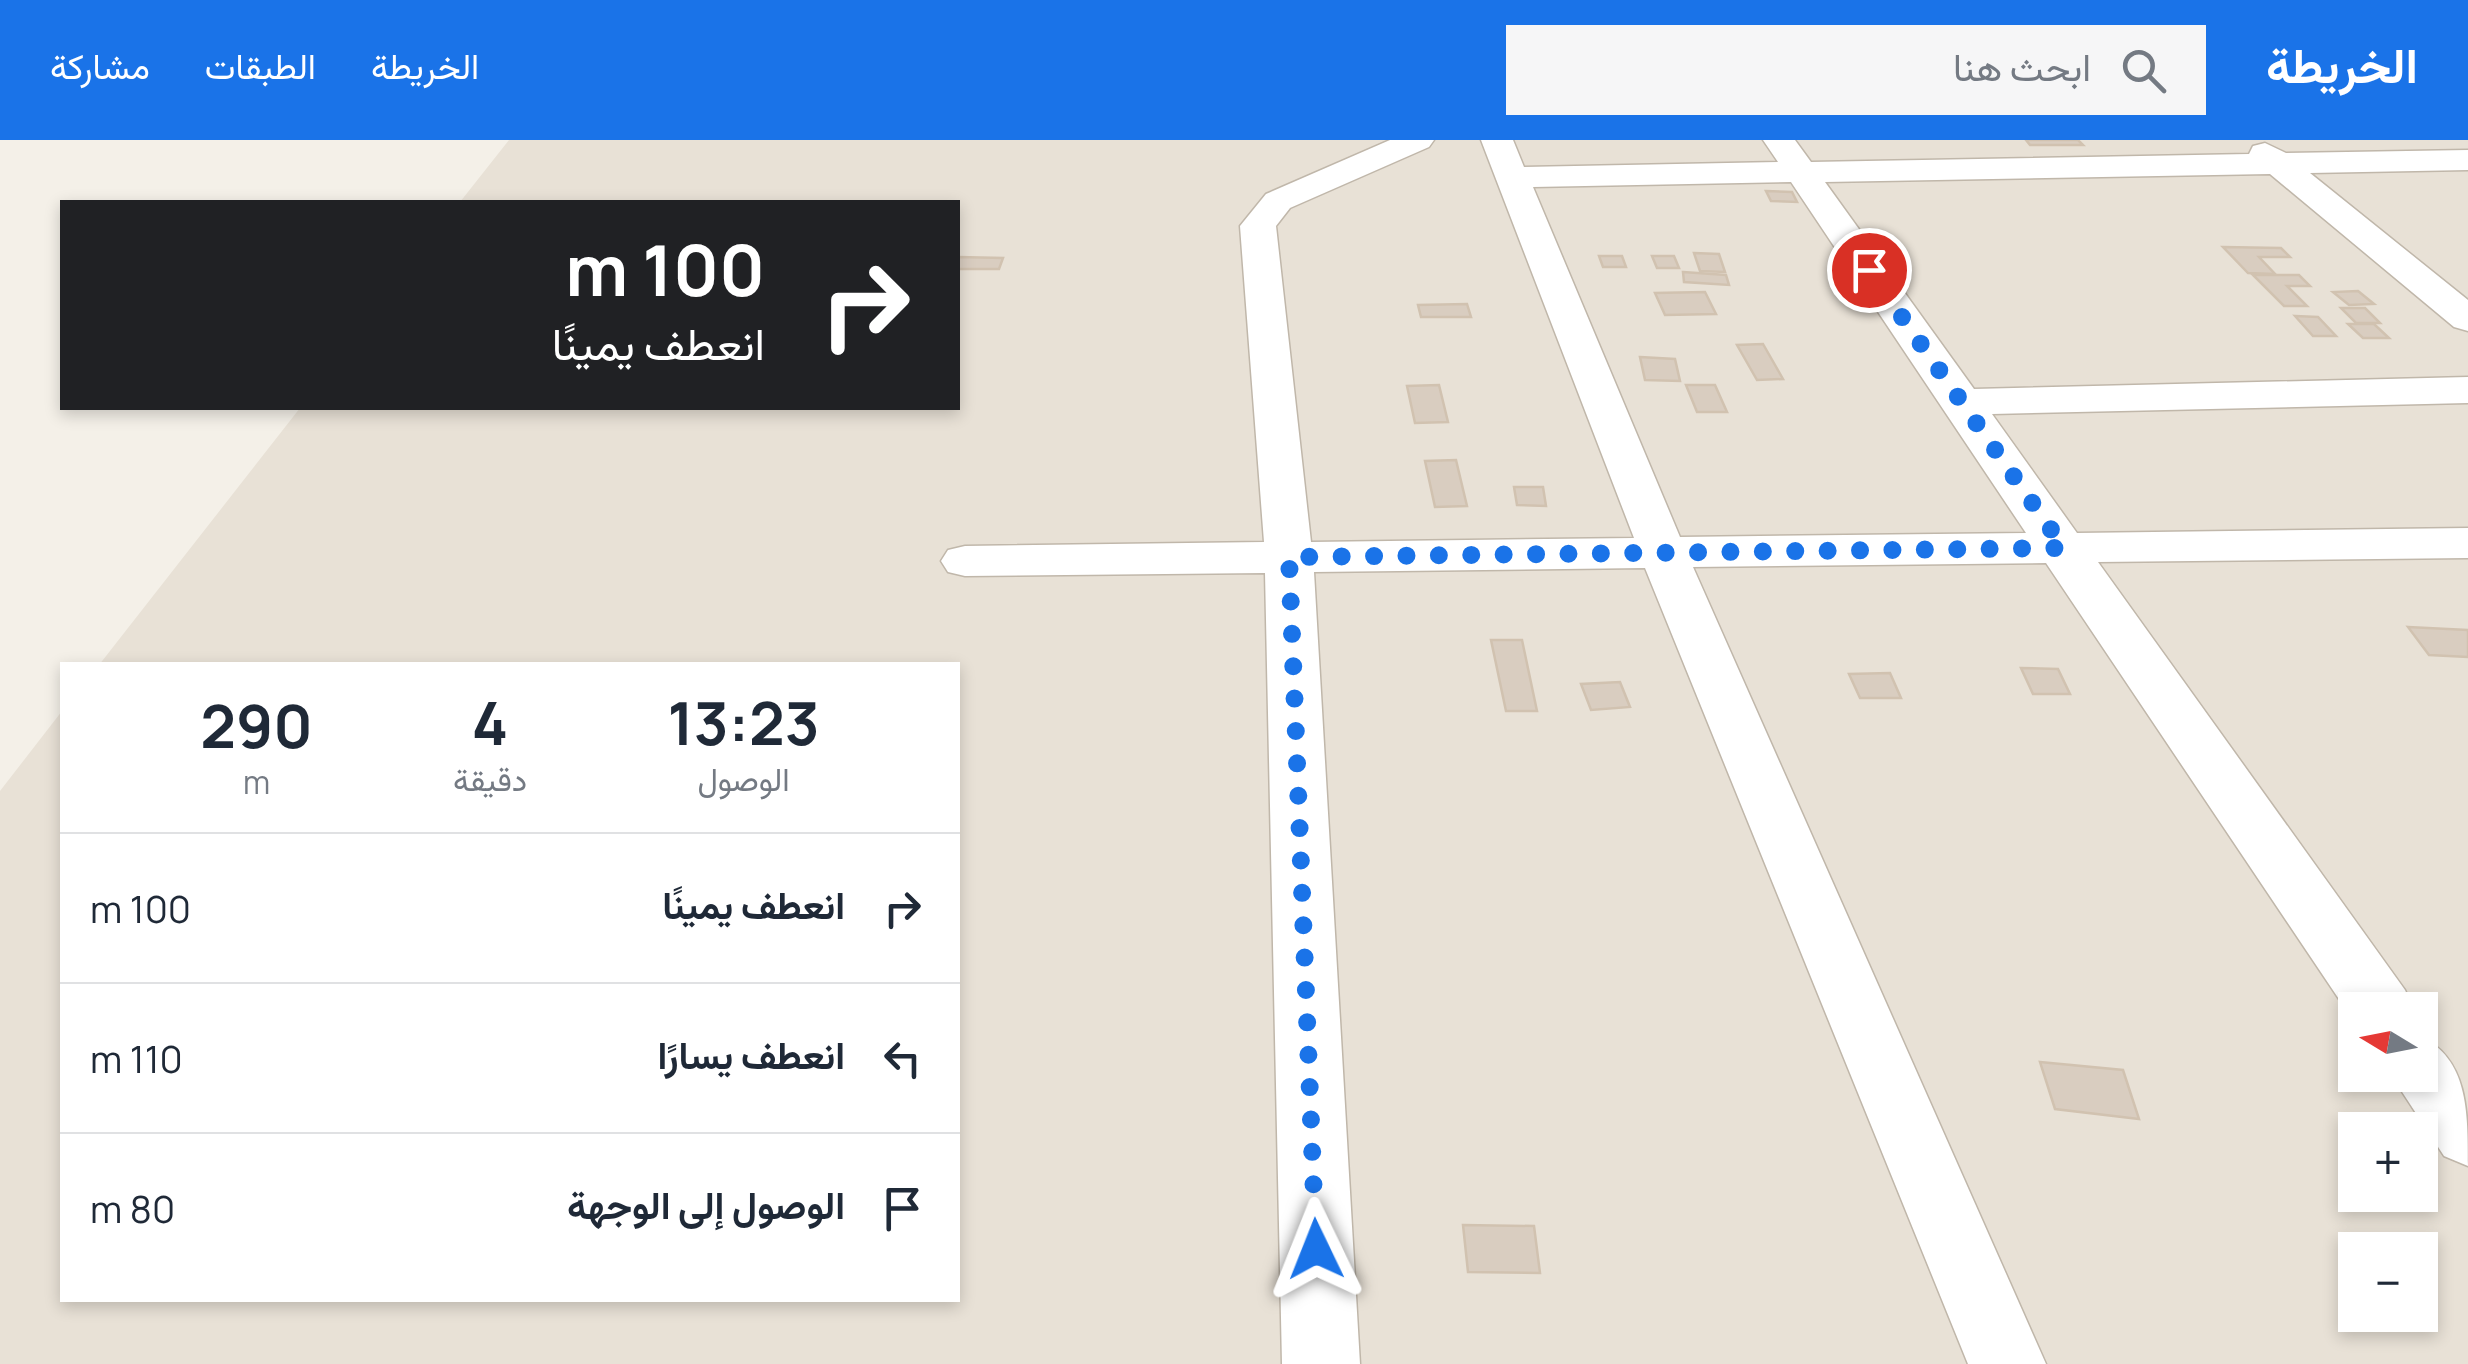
<!DOCTYPE html>
<html lang="ar">
<head>
<meta charset="utf-8">
<style>
  :root { --surface:#fff; --page:#f6f6f7; --text:#1f2937; --muted:#747a83; --line:#e0e1e3; --accent:#1a73e8 }
  body { margin:0; font-family:Manrope,Vazirmatn,sans-serif; background:var(--page); color:var(--text); direction:rtl; height:100vh; display:flex; flex-direction:column; font-size:38px; white-space:nowrap }
  * { box-sizing:border-box; margin:0 }
  p { font-size:32px; color:var(--muted) }
  .icon { flex:none; width:55px; height:55px; fill:none; stroke:currentColor; stroke-width:2; stroke-linecap:round; stroke-linejoin:round }
  .map { position:relative; flex:1; overflow:hidden; direction:ltr }
  .panel { position:absolute; left:60px; top:522px; width:900px; height:640px; display:flex; flex-direction:column; background:var(--surface); border-radius:0px; box-shadow:0 5px 15px #0003; direction:rtl }
  .panel>* { flex:none }
  .hud { position:absolute; left:60px; top:60px; width:900px; height:210px; border-radius:0px; box-shadow:0 5px 15px #0003; direction:rtl; background:#202124; color:#fff; overflow:hidden }
  .needle { width:65px; rotate:280deg }
  .controls { position:absolute; left:2338px; top:852px; display:grid; gap:20px }
  .controls a { display:grid; place-items:center; width:100px; height:100px; border-radius:0px; background:var(--surface); box-shadow:0 5px 15px #0003; font-size:50px }
  .pin { position:absolute; display:grid; place-items:center; width:85px; height:85px; color:#fff; margin:-42px; border:5px solid #fff; border-radius:50%; box-shadow:0 2px 10px #0007 }
  .me { position:absolute; width:110px; margin:-55px; rotate:358deg; stroke-linejoin:round; filter:drop-shadow(0 0 8px #0008) }
  .turn { display:flex; align-items:center; gap:35px; height:210px; padding:0 30px; font-size:45px }
  .turn .icon { width:130px; height:130px; stroke-width:2.5 }
  .turn b { display:block; font-size:70px; line-height:85px }
  .eta { display:flex; justify-content:space-evenly; align-items:center; height:170px; text-align:center }
  .eta b { font-size:60px; font-weight:700; line-height:70px }
  ul { padding:0; list-style:none }
  li { display:flex; align-items:center; gap:30px; height:150px; padding:0 30px; border-top:2px solid var(--line) }
  li div { flex:1 }
  li b { display:block; font-size:38px }
  li em { font-style:normal }
  header { display:flex; align-items:center; gap:60px; box-sizing:border-box; height:140px; padding:0 50px; background:var(--accent); color:#fff }
  header strong { font-size:48px }
  nav { display:flex; gap:55px; margin-inline-start:auto; font-size:35px }
  .search { width:700px; height:90px; background:var(--page); display:flex; align-items:center; gap:25px; box-sizing:border-box; padding:0 35px; border-radius:0px; color:var(--muted); font-size:38px }
  .map>svg:first-child { display:block }
</style>
</head>
<body>
<header>
<strong>الخريطة</strong>
<div class="search"><svg class="icon" aria-label="search" viewBox="0 0 24 24"><circle cx="10" cy="10" r="6"/><path d="M15 15l6 6"/></svg>ابحث هنا</div>
<nav><a>الخريطة</a><a>الطبقات</a><a>مشاركة</a></nav>
</header>
<div class="map">
<svg width="2468" height="1224" viewBox="0 0 2468 1224">
  <rect width="100%" height="100%" fill="#f4f0e8"/>
  <!-- residential -->
  <path fill="#e8e1d6" fill-rule="evenodd" d="M509 0H2468V1224H0V651L62 571V1160H958V525H99L300 268H958V62H460ZM2355 870H2420V935H2355ZM2355 990H2420V1055H2355ZM2355 1110H2420V1175H2355Z"/>
  <!-- building -->
  <g fill="#d9cdc0" stroke="#d1c2b0" stroke-width="2.5">
    <polygon points="2026,0 2078,0 2083,5 2030,5"/>
    <polygon points="1766,51 1792,52 1797,62 1771,61"/>
    <polygon points="2223,107 2281,108 2290,117 2259,117 2275,134 2248,133"/>
    <polygon points="1694,113 1719,114 1725,132 1700,131"/>
    <polygon points="1599,116 1622,116 1626,127 1603,127"/>
    <polygon points="1652,116 1674,116 1679,128 1657,128"/>
    <polygon points="958,117 1003,118 999,129 958,129"/>
    <polygon points="1683,132 1726,135 1729,145 1684,142"/>
    <polygon points="2253,135 2299,135 2310,146 2287,146 2307,166 2284,166"/>
    <polygon points="2358,151 2374,164 2349,165 2333,152"/>
    <polygon points="1705,152 1716,174 1665,175 1655,153"/>
    <polygon points="1467,164 1471,177 1421,177 1418,165"/>
    <polygon points="2341,168 2365,168 2380,183 2356,183"/>
    <polygon points="2295,176 2318,177 2336,196 2313,196"/>
    <polygon points="2348,184 2374,184 2389,198 2363,198"/>
    <polygon points="1763,204 1783,239 1757,240 1737,205"/>
    <polygon points="1640,217 1675,219 1680,241 1645,240"/>
    <polygon points="1439,245 1448,282 1415,283 1407,246"/>
    <polygon points="1686,245 1715,245 1727,272 1697,272"/>
    <polygon points="1456,320 1467,366 1435,367 1425,321"/>
    <polygon points="1514,347 1543,347 1546,366 1517,365"/>
    <polygon points="2408,487 2468,490 2468,517 2429,515"/>
    <polygon points="1491,500 1522,500 1537,571 1506,571"/>
    <polygon points="2021,528 2058,529 2070,554 2033,554"/>
    <polygon points="1890,533 1901,558 1860,558 1849,534"/>
    <polygon points="1620,542 1630,567 1591,570 1581,544"/>
    <polygon points="2040,922 2123,930 2139,979 2055,969"/>
    <polygon points="1463,1085 1534,1086 1540,1133 1468,1132"/>
  </g>
  <g fill="none" stroke-linecap="round" stroke-linejoin="round">
    <!-- street casing -->
    <g stroke="#c0b7aa" stroke-width="3">
      <g id="street">
        <path d="M1390 0H1434L1429 7 1290 68 1276 86 1311 402 1634 398 1481 0H1513L1524 27 1778 22 1763 0H1795L1811 22 2249 14 2253 6 2265 3 2286 13 2468 10V30L2310 33 2468 160V191L2454 187 2270 34 1825 42 1974 249 2468 237V263L1992 274 2077 393 2468 388V418L2098 422 2405 850 2414 870H2355V883L2046 423 1693 427 2046 1224H1968L1645 428 1314 432 1360 1224H1282L1265 433 965 436 948 432 941 421 948 410 965 406 1264 402 1240 86 1266 54ZM1791 42 2026 393 1680 397 1533 47Z"/>
        <path d="M2420 896C2468 919 2468 970 2468 1026L2444 1016 2391 935H2420Z"/>
      </g>
    </g>
    <!-- street -->
    <use href="#street" fill="#fff" fill-rule="evenodd"/>
  </g>
  <g fill="none" stroke-linecap="round" stroke-linejoin="round">
    <!-- route -->
    <polyline stroke="#1a73e8" stroke-width="18" stroke-dasharray="0 32.4" points="1316,1109 1289,417 2064,408 1869,130"/>
  </g>
</svg>
<div class="controls">
<a><svg class="needle" viewBox="-14 -14 28 28"><path d="M0-13l5 13h-10z" fill="#e53935"/><path d="M0 13l5-13h-10z" fill="#747a83"/></svg></a>
<a>+</a>
<a>−</a>
</div>
<div class="pin" style="left:1869px;top:130px;background:#d93025"><svg class="icon" aria-label="arrive" viewBox="0 0 24 24"><path d="M6 21V4h12l-3 4 3 4H6"/></svg></div>
<svg class="me" style="left:1316px;top:1109px" viewBox="-20 -20 40 40"><path d="M0-17L14 15 0 8-14 15z" fill="#1a73e8" stroke="#fff" stroke-width="4"/></svg>
<div class="hud">
<div class="turn"><svg class="icon" aria-label="right" viewBox="0 0 24 24"><path d="M7 20v-9h11M14 6l5 5-5 5"/></svg><div><b>100 m</b>انعطف يمينًا</div></div>
</div>
<section class="panel">
<div class="eta">
<div><b>13:23</b><p>الوصول</p></div>
<div><b>4</b><p>دقيقة</p></div>
<div><b>290</b><p>m</p></div>
</div>
<ul>
<li><svg class="icon" aria-label="right" viewBox="0 0 24 24"><path d="M7 20v-9h11M14 6l5 5-5 5"/></svg><div><b>انعطف يمينًا</b></div><em>100 m</em></li>
<li><svg class="icon" aria-label="left" viewBox="0 0 24 24"><path d="M17 20v-9H6M10 6l-5 5 5 5"/></svg><div><b>انعطف يسارًا</b></div><em>110 m</em></li>
<li><svg class="icon" aria-label="arrive" viewBox="0 0 24 24"><path d="M6 21V4h12l-3 4 3 4H6"/></svg><div><b>الوصول إلى الوجهة</b></div><em>80 m</em></li>
</ul>
</section>
</div>
</body>
</html>
